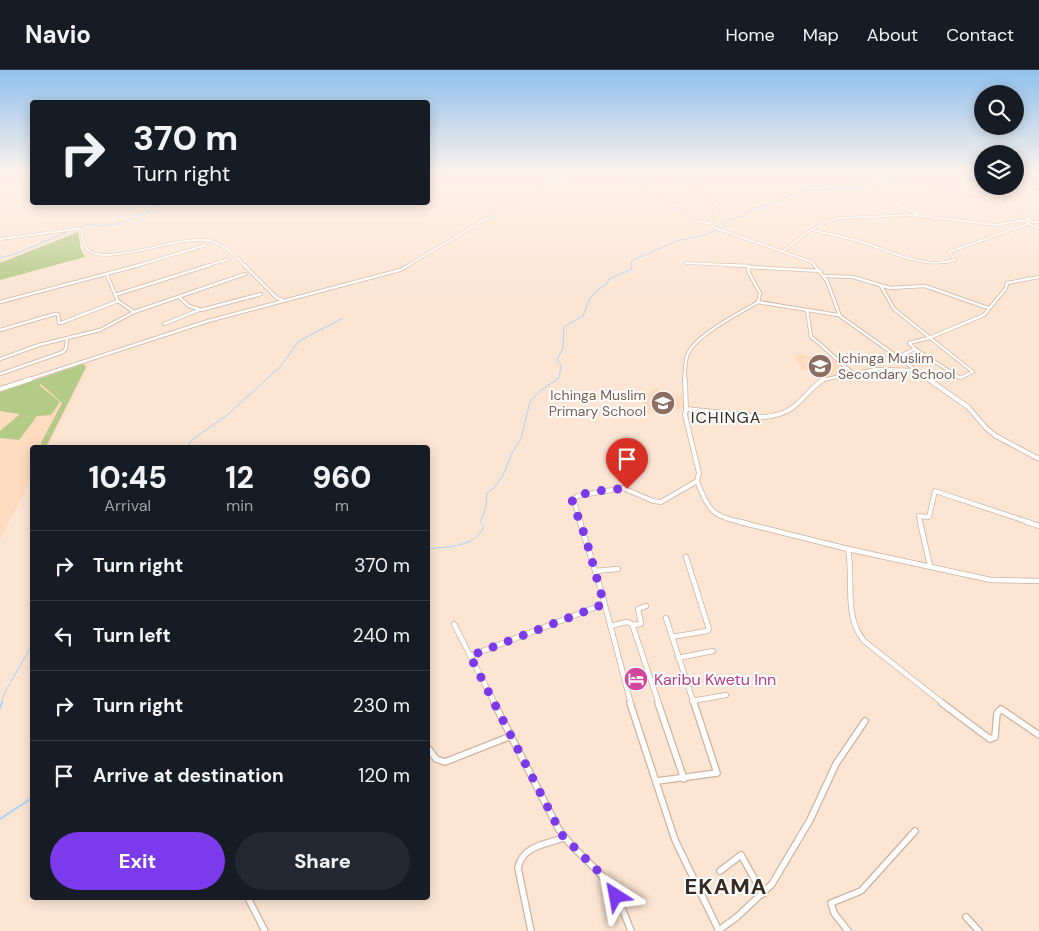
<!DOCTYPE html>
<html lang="en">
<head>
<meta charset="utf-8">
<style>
  :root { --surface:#171b24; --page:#242831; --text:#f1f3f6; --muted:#9ea1a6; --line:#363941; --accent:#7c3aed }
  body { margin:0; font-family:"DM Sans",sans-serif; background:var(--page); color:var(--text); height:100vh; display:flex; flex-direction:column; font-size:19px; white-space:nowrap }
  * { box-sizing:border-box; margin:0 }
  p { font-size:16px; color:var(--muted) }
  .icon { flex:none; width:28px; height:28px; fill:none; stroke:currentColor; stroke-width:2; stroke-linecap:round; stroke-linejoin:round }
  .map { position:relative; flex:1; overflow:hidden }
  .drawer { position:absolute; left:30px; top:375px; width:400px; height:455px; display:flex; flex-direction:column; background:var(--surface); border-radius:5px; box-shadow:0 2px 12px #0003 }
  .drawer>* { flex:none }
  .hud { position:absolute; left:30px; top:30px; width:400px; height:105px; border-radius:5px; box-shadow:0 2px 12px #0003; background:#171b24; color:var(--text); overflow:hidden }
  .controls { position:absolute; left:974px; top:15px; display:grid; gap:10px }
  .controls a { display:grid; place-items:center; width:50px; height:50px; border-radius:50%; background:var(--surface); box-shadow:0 2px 12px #0003; font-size:25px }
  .pin { position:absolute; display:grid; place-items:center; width:42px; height:42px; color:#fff; margin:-51px -21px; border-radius:50% 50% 50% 0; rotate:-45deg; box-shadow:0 0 5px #0007 }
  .pin .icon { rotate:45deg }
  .me { position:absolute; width:55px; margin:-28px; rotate:326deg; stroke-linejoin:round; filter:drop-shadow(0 0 4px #0008) }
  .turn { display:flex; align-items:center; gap:18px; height:105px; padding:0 20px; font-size:22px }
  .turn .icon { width:65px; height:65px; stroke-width:2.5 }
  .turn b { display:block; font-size:35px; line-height:42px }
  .eta { display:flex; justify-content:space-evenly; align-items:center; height:85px; text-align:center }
  .eta b { font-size:30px; font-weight:800; line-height:35px }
  .cta { display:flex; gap:10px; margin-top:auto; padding:10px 20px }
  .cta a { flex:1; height:58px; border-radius:30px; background:var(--accent); color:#fff; font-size:20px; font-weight:800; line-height:58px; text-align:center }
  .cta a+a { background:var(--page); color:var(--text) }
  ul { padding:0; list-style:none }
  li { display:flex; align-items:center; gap:15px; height:70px; padding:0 20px; border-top:1px solid var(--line) }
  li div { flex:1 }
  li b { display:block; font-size:19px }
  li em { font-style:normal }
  header { display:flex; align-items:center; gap:30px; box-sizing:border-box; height:70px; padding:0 25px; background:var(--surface); border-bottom:1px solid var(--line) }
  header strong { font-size:24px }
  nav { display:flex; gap:28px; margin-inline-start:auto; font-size:18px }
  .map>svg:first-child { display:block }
</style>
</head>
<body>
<header>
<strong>Navio</strong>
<nav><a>Home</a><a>Map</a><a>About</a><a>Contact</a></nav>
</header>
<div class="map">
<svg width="1039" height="861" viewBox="0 0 1039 861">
  <rect width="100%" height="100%" fill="#fce5d3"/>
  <!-- built -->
  <g fill="#ffdbc0">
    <polygon points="795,284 835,290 851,303 822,308 815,300 802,301"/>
    <polygon points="86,293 89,295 48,377 32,378 32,407 0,470 0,322"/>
    <polygon points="653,318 682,326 683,338 644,345 641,342 642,331"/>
  </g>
  <!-- green -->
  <g fill="#b4ca87">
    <polygon points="78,162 81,180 85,187 0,210 0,193"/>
    <polygon points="83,294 86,297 46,377 41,377 41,373 62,333 41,314 39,315 60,332 51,345 37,346 19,370 0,368 0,361 20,344 0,341 0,322"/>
  </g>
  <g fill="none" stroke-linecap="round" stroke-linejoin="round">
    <!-- stream-far1 -->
    <g stroke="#acd3f6" stroke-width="1">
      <polyline points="861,116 894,111 903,105"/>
      <path d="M80 157C88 153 95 156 103 156 124 154 146 145 162 132"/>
      <polyline points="0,188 18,183 72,160"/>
      <polyline points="186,378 192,370 226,346 280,297 299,271 343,248"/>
      <path d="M428 479C449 476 475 478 484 456L480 452C485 443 487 433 487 423L494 418 503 405 513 381 521 369 530 332 540 321 559 308 561 295 557 290 563 278 564 257 583 246 589 230 597 220 607 214 609 209 632 199 631 192 635 189 680 170 701 166 723 158 727 150 743 146 753 139 769 135 799 121 859 117"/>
      <polyline points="1,634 5,622 32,575"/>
    </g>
    <!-- stream -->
    <g stroke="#acd3f6" stroke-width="2">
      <polyline points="0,638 2,633"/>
      <polyline points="0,749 32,728"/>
    </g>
    <!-- minor-far4 casing -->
    <g stroke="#cfb39e" stroke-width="3">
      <g id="minor-far4">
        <polyline points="629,105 698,152 709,153"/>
        <polyline points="683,105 716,133 717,141 709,152 715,158 812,192 815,196"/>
        <polyline points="841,105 859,116 917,144"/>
        <polyline points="948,105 965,108"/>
        <polyline points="964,105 974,122 1030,150"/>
        <polyline points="979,105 982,106"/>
        <polyline points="1015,113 1039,117"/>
        <polyline points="932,116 976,124"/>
        <polyline points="1027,153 1039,158"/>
        <path d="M812 160C828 164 845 167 861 172 892 181 923 200 955 190L949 182 1028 154"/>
        <path d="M0 169 77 159 81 160C83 167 84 177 89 181 109 195 175 167 204 170 222 172 233 183 245 196"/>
        <polyline points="783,181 808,162 826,152 840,148 913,145 995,155 1018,151 1039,152"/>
        <polyline points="686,193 749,196"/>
        <polyline points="136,196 206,175"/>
        <polyline points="206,196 229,189"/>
        <polyline points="407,196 516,131 568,105"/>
      </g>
    </g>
    <!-- minor-far3 casing -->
    <g stroke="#cfb39e" stroke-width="4">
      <g id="minor-far3">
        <polyline points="244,195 277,228 282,230"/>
        <polyline points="725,195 749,196"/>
        <polyline points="814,195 827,211 840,246 930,310"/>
        <polyline points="107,205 118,231 134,242"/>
        <polyline points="825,206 853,207 890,218 925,216 988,238"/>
        <polyline points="881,216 894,239 973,302 960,308 915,279"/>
        <polyline points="115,225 210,195"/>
        <polyline points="179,227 189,236 201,240 261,224"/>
        <polyline points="0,232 140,195"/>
        <polyline points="758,232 838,245"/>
        <path d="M807 240 811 267C827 278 839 294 855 304"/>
        <polyline points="164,254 199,240"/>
        <polyline points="0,260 55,244 58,244 59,253 61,253 118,231"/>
        <polyline points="897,287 915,279 909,273 929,268 984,245 1006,218 1007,213 1039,207"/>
        <polyline points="0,289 39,275 100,260 134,242 245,204"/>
        <polyline points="0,304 63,282 66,278 67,268"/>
        <polyline points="27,310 208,251 400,200 409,195"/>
        <path d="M684 310C685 302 685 294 687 286 693 266 740 243 758 232L760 223 749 203 748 197 821 201"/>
        <polyline points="822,310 876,299 915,300"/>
      </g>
    </g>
    <!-- minor-far2 casing -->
    <g stroke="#cfb39e" stroke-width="5.5">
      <g id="minor-far2">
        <polyline points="685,309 686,339"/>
        <polyline points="928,309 968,337 986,358 996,366 1039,389"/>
        <polyline points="0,319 31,309"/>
        <path d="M697 411C710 443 711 445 745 453"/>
        <path d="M581 453 573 429 577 426 623 418 653 431 661 432 697 411 699 403 685 345 686 339 764 347C799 344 799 326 824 309"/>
        <polyline points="920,453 919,446 929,447 935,421 1031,453"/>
      </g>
    </g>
    <!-- minor-far1 casing -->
    <g stroke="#cfb39e" stroke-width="6">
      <g id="minor-far1">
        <polyline points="580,452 601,520 631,634"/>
        <polyline points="740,452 848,479 991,510 1039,511"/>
        <polyline points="920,452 930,496"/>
        <polyline points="1027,452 1039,456"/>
        <path d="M848 479C854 510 843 545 864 571L944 634"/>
        <polyline points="595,501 618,499"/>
        <polyline points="666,548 694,634"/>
        <polyline points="454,554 495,634"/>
        <polyline points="632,555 641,554 638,539 646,536"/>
        <polyline points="610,556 627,552 632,554 659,634"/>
        <polyline points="672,567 707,561 709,559 686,487"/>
        <polyline points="470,586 604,534"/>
        <polyline points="678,588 713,581"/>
        <polyline points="692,631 726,625"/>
      </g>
    </g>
    <!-- minor casing -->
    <g stroke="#cfb39e" stroke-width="8">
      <g id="minor">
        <path d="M494 633 558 758C570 777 588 790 602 806 616 822 624 842 631 861"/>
        <polyline points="630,633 675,770 719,861"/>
        <polyline points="658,633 684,709"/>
        <polyline points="942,633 990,669 995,667 997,643 1001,639 1039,665"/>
        <polyline points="428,678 436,689 445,692 511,666"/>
        <polyline points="657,711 717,703 694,633"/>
        <polyline points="720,801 741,785 763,824"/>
        <polyline points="248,828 265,861"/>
        <polyline points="966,847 979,861"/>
        <polyline points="719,860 737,847 772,814 810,750 836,694 865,651"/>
        <path d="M531 861 518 798C522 776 546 774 564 768"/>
        <polyline points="848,861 834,843 831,833 861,821 915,761"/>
      </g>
    </g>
    <!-- minor-far4 -->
    <use href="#minor-far4" stroke="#fff" stroke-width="2"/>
    <!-- minor-far3 -->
    <use href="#minor-far3" stroke="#fff" stroke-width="2.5"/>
    <!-- minor-far2 -->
    <use href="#minor-far2" stroke="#fff" stroke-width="4"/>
    <!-- minor-far1 -->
    <use href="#minor-far1" stroke="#fff" stroke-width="4.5"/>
    <!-- minor -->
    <use href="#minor" stroke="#fff" stroke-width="5.5"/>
  </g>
  <!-- sky -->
  <linearGradient id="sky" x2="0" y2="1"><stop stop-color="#90c0ee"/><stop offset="0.46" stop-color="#fef3eb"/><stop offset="1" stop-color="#fef3eb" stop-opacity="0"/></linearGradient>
  <rect width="1039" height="226" fill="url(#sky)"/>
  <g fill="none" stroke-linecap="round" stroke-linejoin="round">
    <!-- route -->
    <path stroke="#7c3aed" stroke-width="9" stroke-dasharray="0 16.2" d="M616 826 602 805 562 765 470 586 604 534 586 469 572 430C577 422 617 418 627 419"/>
  </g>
  <!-- icons -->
  <defs>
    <g id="school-disc" transform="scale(1.25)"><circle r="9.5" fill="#8d6e63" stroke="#fff"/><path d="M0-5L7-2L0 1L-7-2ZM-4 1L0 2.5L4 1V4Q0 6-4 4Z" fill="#fff"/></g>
    <g id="hotel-disc" transform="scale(1.25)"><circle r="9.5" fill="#d1479c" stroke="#fff"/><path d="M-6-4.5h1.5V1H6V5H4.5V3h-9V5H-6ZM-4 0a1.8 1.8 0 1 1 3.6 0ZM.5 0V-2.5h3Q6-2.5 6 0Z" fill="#fff"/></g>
  </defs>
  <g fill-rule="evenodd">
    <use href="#school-disc" x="820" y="296"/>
    <use href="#school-disc" x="663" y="333"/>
    <use href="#hotel-disc" x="636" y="609"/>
  </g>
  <g text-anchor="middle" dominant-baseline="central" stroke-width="4" stroke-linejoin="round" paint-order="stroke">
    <!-- education labels -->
    <g font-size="14" fill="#785e54" stroke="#fff" text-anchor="start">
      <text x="838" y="288">Ichinga Muslim<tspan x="838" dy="16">Secondary School</tspan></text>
      <text x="646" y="325" text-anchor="end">Ichinga Muslim<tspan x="646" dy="16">Primary School</tspan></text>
    </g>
    <!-- quarter labels -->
    <g font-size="16" letter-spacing="1" fill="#372c24" stroke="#fff">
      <text x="726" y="347">ICHINGA</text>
    </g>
    <!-- near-hotel labels -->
    <g font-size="16" fill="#b23c85" stroke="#fff" text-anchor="start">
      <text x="654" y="609">Karibu Kwetu Inn</text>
    </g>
    <!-- near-district labels -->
    <g font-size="22" font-weight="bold" letter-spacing="1" fill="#372c24" stroke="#fff">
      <text x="726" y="816">EKAMA</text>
    </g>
  </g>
</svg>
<div class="controls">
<a><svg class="icon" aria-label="search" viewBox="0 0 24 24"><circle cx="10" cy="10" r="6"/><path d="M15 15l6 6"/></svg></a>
<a><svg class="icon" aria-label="layers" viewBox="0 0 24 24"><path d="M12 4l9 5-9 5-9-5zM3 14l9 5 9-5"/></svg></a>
</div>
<div class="pin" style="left:627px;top:419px;background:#d93025"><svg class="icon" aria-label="arrive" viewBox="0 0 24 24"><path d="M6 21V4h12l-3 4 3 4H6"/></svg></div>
<svg class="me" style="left:616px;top:826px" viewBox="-20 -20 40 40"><path d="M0-17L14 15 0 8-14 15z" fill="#7c3aed" stroke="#fff" stroke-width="4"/></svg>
<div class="hud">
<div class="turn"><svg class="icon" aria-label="right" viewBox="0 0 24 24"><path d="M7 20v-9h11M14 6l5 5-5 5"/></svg><div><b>370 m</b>Turn right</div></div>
</div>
<section class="drawer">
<div class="eta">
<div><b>10:45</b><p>Arrival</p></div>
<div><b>12</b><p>min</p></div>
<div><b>960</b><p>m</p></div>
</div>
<ul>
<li><svg class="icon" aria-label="right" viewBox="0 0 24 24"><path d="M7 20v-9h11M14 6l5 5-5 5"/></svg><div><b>Turn right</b></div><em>370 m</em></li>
<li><svg class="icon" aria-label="left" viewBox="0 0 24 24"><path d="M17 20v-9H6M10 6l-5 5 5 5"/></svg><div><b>Turn left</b></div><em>240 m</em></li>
<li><svg class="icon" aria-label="right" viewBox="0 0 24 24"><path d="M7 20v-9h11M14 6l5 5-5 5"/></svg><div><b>Turn right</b></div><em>230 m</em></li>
<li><svg class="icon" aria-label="arrive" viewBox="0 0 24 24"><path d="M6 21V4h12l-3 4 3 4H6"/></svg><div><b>Arrive at destination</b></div><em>120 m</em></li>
</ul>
<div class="cta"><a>Exit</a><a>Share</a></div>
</section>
</div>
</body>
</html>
